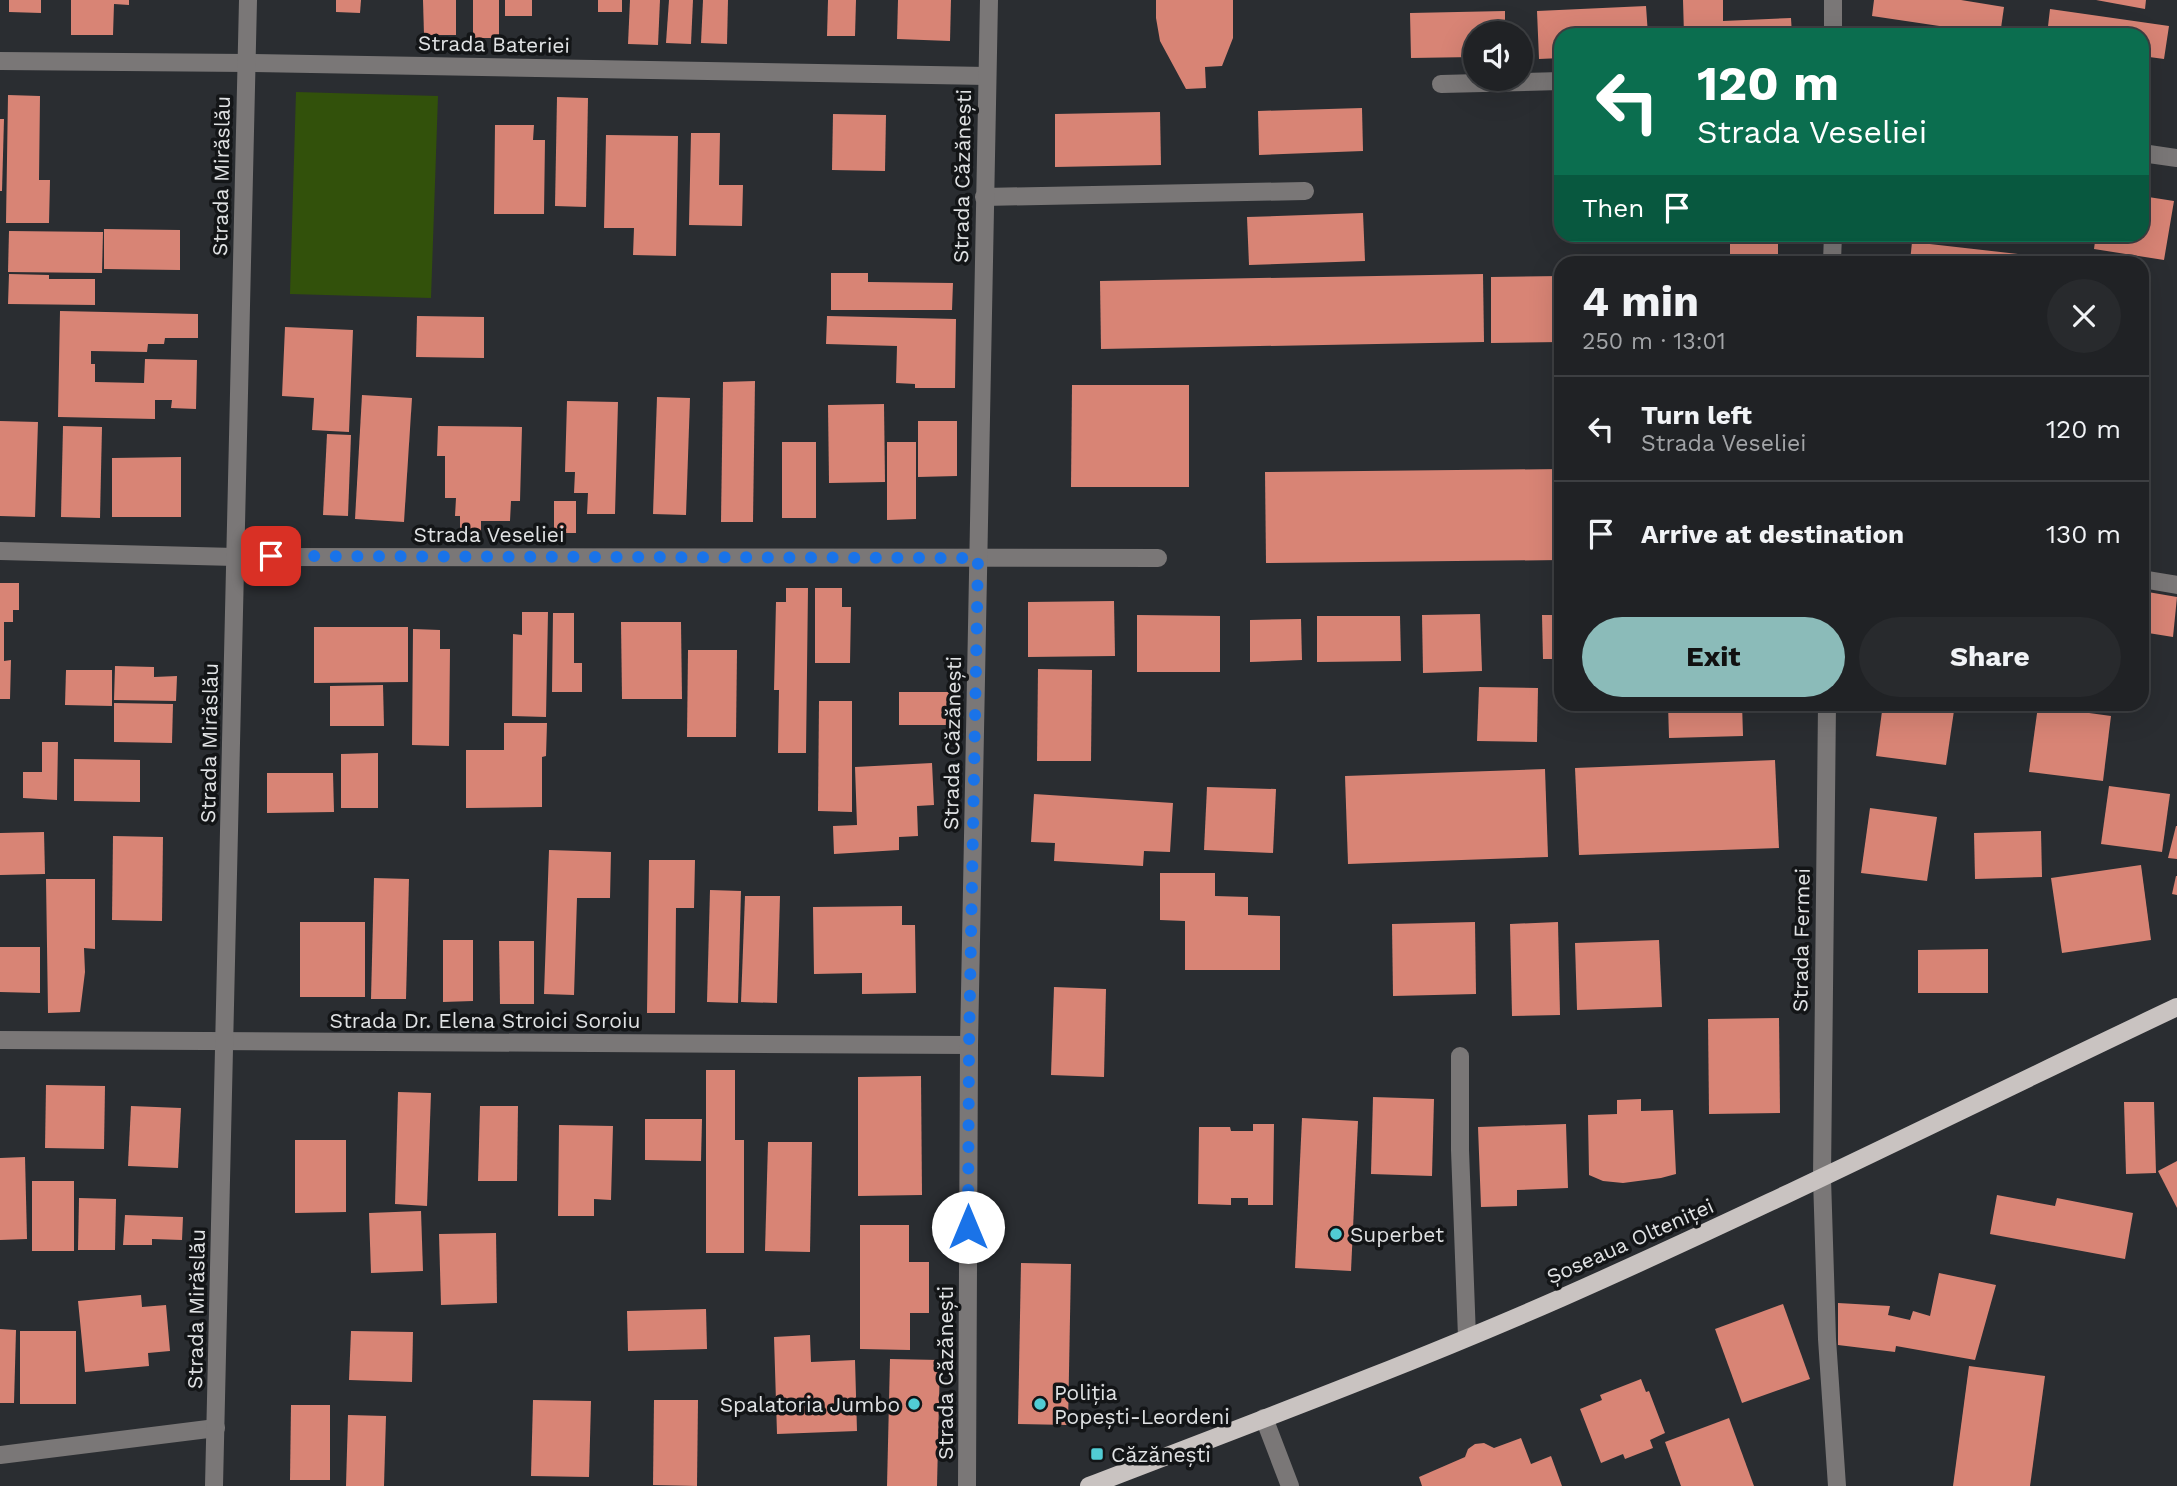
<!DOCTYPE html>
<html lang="en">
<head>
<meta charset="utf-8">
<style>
  :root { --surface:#202225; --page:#282a2d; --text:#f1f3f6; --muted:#a2a4a7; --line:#3d3f42; --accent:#8bbbb9 }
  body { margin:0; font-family:"Work Sans",sans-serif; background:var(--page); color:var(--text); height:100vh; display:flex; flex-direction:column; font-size:26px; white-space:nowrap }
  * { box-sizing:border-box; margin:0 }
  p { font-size:23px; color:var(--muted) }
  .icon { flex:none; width:38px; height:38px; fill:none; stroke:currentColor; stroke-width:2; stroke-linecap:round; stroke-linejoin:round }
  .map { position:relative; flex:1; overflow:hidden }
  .sheet { position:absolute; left:1554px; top:256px; width:595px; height:455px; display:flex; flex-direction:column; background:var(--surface); border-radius:21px; box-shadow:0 7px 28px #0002,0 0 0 2px var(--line) }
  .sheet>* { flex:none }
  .hud { position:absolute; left:1554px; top:28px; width:595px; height:214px; border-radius:21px; box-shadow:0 7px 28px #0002,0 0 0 2px var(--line); background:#0b6e4f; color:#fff; overflow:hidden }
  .tools { position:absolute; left:1463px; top:21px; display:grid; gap:14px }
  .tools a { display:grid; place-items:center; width:70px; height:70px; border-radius:50%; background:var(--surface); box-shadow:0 7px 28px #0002,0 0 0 2px var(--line); font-size:35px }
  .pin { position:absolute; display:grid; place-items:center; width:60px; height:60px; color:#fff; margin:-30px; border-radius:14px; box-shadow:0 4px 10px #0006 }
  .me { position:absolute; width:77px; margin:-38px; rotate:0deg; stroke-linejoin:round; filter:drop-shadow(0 0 5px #0008) }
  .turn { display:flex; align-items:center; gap:24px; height:147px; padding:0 28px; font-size:32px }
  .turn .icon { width:91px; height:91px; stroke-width:2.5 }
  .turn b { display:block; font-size:49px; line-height:60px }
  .then { display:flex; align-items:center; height:66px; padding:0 28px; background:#0003; gap:14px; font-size:26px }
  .round { display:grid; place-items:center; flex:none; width:74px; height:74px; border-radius:37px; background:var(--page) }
  .head { display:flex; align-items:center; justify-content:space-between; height:119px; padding:0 28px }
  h1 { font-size:42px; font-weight:700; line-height:52px }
  .action { display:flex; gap:14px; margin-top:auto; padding:14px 28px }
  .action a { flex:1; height:80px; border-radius:42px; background:var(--accent); color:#111; font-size:28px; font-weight:700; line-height:80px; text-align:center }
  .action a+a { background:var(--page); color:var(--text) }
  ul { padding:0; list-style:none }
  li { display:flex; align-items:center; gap:21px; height:105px; padding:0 28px; border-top:2px solid var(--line) }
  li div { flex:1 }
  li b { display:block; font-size:26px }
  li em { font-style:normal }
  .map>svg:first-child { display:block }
</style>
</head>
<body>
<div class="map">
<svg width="2177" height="1486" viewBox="0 0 2177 1486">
  <rect width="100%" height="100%" fill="#2a2d31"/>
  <!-- green -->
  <polygon fill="#32510b" points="296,92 438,96 431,298 290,294"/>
  <!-- building -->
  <g fill="#d88475">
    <polygon points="9,0 41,0 41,13 9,12"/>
    <polygon points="71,0 129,0 129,5 114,4 113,35 71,35"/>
    <polygon points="336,0 361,0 360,13 336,12"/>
    <polygon points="423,0 456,0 456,35 424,35"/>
    <rect x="473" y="0" width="26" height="38"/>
    <rect x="505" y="0" width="27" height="16"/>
    <rect x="598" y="0" width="24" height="12"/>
    <polygon points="630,0 660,0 658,45 628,44"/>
    <polygon points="669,0 693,0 691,44 666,43"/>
    <polygon points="703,0 728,0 727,44 701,43"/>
    <polygon points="828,0 856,0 855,36 827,36"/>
    <polygon points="898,0 951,0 950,41 897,39"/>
    <polygon points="1156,0 1233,0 1233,38 1222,66 1205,67 1206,88 1186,89 1160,41 1156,18"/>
    <polygon points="1683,0 1723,0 1723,21 1791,18 1792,35 1684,35"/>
    <polygon points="1874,0 1961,0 2004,7 2000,35 1872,16"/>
    <polygon points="2096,0 2146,0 2145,9"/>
    <polygon points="1646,6 1648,35 1561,35 1561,58 1539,59 1537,11"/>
    <polygon points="2050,9 2169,26 2164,59 2142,56 2142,35 2047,35"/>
    <polygon points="1505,11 1505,33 1475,33 1475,57 1411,58 1410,13"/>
    <polygon points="8,95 40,96 39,180 50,180 49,223 6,223"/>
    <polygon points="557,97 588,98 586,207 555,206"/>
    <polygon points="1362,108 1363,151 1259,155 1258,111"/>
    <polygon points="1160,112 1161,165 1055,167 1055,114"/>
    <polygon points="833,114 886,115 885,171 832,170"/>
    <polygon points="0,119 4,119 2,191 0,191"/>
    <polygon points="495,125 534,125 533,140 545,140 544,214 494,214"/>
    <polygon points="691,133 720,133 719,185 743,185 742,226 689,225"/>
    <polygon points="606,135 678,136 676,256 633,255 634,228 604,228"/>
    <polygon points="2142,196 2174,201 2164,260 2094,249 2096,234 2142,234"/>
    <polygon points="1363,213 1365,261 1249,265 1247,217"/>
    <polygon points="104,229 180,230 180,270 104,269"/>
    <polygon points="9,231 103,232 102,273 8,272"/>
    <polygon points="1995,234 2037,234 2037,241"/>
    <rect x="1730" y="242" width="48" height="20"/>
    <polygon points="1912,242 2018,254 2018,262 1910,262"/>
    <polygon points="831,273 868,273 868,282 953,283 952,310 831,310"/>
    <polygon points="9,274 49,275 49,279 95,279 95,305 8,304"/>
    <polygon points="1483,274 1484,342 1101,349 1100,281"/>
    <polygon points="1561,276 1561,342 1491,343 1491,277"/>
    <polygon points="60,311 198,314 198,338 165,338 164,344 148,344 147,352 91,351 91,364 95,364 95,382 144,383 145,359 197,360 196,409 171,408 172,400 155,400 155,419 58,417"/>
    <polygon points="417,316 484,317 484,358 416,357"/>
    <polygon points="827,316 956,319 955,388 915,388 915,384 896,383 897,346 826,344"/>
    <polygon points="285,327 353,330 349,432 312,430 314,398 282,396"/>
    <polygon points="755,381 753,522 721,522 723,382"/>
    <polygon points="1072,385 1189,385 1189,487 1071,487"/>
    <polygon points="362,395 412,398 404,522 355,519"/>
    <polygon points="657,397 690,398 686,515 653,514"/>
    <polygon points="567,401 618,402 615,514 587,514 588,493 574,493 575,472 565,472"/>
    <polygon points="884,404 885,482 829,483 828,405"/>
    <polygon points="0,421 38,422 35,517 0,516"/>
    <polygon points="918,421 957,421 957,476 918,477"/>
    <polygon points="63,426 102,427 100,518 61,517"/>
    <polygon points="438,426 522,427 520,501 511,501 510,521 481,521 481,536 460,536 460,516 455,516 456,498 445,498 445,456 437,456"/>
    <polygon points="327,434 351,435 348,516 323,515"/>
    <rect x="782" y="442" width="34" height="76"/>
    <polygon points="887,442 916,442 916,519 887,520"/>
    <polygon points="181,457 181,517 112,517 112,458"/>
    <polygon points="1561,469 1561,560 1266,563 1265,472"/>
    <rect x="554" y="501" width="22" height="32"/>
    <polygon points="0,583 19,583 19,610 13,610 13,622 4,622 4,661 11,660 10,699 0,699"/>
    <polygon points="786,588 808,588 806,753 778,753 779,690 774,690 776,602 786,602"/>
    <polygon points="815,588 842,588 842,607 851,607 850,663 815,663"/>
    <polygon points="2142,591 2177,597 2173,637 2142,632"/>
    <polygon points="1114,601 1115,656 1028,657 1028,602"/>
    <polygon points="522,612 548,612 546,717 512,716 513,634 522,635"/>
    <polygon points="553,613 574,613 574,663 582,663 582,692 552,692"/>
    <polygon points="1480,614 1482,671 1423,673 1422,615"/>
    <polygon points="1137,615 1220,616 1220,672 1137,672"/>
    <polygon points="1542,615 1561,615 1561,659 1543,659"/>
    <polygon points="1317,616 1400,616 1401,661 1317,662"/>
    <polygon points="1301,619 1302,660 1250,662 1250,620"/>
    <polygon points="621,622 681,622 682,699 622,699"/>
    <polygon points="314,627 408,627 408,682 314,683"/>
    <polygon points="413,629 440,630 440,649 450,649 449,746 412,745"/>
    <polygon points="688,650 737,650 736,737 687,737"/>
    <polygon points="115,666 154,667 154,677 177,676 176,701 114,700"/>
    <polygon points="1038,669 1092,670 1091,761 1037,761"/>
    <polygon points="66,670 112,670 112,706 65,705"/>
    <polygon points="383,685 384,726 330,726 330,686"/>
    <polygon points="1479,687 1538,688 1537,742 1477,741"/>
    <rect x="899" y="692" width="52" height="33"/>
    <polygon points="819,701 852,701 852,812 818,811"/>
    <polygon points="114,703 173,704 172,743 114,742"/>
    <polygon points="1668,704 1742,704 1743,736 1669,738"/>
    <polygon points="1883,704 1955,704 1946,765 1876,756"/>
    <polygon points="2038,706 2111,716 2103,781 2029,772"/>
    <polygon points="504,723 547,723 546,756 542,757 542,807 466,808 466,750 504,750"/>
    <polygon points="42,742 58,742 57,800 23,798 23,772 42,772"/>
    <polygon points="378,753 378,808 341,808 341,754"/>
    <polygon points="74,759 140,760 140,802 74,801"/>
    <polygon points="1775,760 1779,848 1579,855 1575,768"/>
    <polygon points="932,763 934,805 917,806 918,836 899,837 899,850 834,854 833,826 857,825 855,767"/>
    <polygon points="1545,769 1548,857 1348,864 1345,776"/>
    <polygon points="267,773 333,773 334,812 267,813"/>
    <polygon points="2109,786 2170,794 2162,852 2101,844"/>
    <polygon points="1207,787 1276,789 1273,853 1204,850"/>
    <polygon points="1034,794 1173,803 1170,852 1144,851 1143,866 1054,861 1055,843 1031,842"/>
    <polygon points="1870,808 1937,817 1927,881 1861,873"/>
    <polygon points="2176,826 2177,826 2177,859 2168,858"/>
    <polygon points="2041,831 2042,877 1975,879 1974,833"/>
    <polygon points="44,832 45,874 0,875 0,833"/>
    <polygon points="113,836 163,837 162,921 112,920"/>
    <polygon points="549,850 611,852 610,898 577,898 574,995 544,994"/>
    <polygon points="649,860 695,860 694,908 676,908 675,1013 647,1013"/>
    <polygon points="2141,865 2151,940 2062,953 2051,878"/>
    <polygon points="1160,873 1215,873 1215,896 1248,897 1248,915 1280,916 1280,970 1185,970 1185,921 1160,920"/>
    <polygon points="2176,876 2177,876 2177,895 2172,894"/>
    <polygon points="374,878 409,879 406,999 371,999"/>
    <polygon points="46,879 95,879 95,949 84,948 85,972 80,1012 48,1013"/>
    <polygon points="710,890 741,891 738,1003 707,1002"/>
    <polygon points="745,896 780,896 777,1003 741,1002"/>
    <polygon points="902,906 902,925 915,925 916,993 862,994 862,973 814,974 813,907"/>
    <rect x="300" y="922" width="65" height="75"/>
    <polygon points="1475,922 1476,994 1393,996 1392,924"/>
    <polygon points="1558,922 1560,1015 1512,1016 1510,924"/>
    <polygon points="443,940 473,940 473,1001 443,1002"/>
    <polygon points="1659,940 1662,1007 1577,1010 1575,943"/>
    <polygon points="499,941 534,941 534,1004 500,1004"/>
    <polygon points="0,947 40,947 40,993 0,992"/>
    <polygon points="1988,949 1988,993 1918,993 1918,950"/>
    <polygon points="1054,987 1106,989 1104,1077 1051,1075"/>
    <polygon points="1779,1018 1780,1113 1709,1114 1708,1019"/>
    <polygon points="706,1070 735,1070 735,1140 744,1140 744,1253 706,1253"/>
    <polygon points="921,1076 922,1195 858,1196 858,1077"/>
    <polygon points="46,1085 105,1086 104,1149 45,1148"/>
    <polygon points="398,1092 431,1093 427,1206 395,1204"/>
    <polygon points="1373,1097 1434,1099 1432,1176 1371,1174"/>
    <polygon points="1641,1099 1641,1111 1673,1110 1676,1174 1661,1178 1623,1183 1603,1181 1589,1175 1588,1115 1617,1114 1617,1100"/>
    <polygon points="2124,1102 2154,1102 2156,1173 2126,1174"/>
    <polygon points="131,1106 181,1108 178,1168 128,1166"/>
    <polygon points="480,1106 518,1106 517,1181 478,1181"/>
    <polygon points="1302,1118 1358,1121 1351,1271 1295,1268"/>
    <polygon points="645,1119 702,1119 701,1161 645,1160"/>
    <polygon points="1253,1124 1274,1124 1273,1205 1248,1205 1248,1198 1231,1198 1231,1205 1198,1204 1199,1127 1230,1127 1231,1131 1253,1131"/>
    <polygon points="1566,1124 1568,1188 1517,1190 1517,1206 1481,1207 1478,1127"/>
    <polygon points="559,1125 613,1126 611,1200 594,1199 594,1216 558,1216"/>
    <polygon points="295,1140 346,1140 346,1212 295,1213"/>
    <polygon points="768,1142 812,1142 810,1252 765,1251"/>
    <polygon points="25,1157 27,1239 0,1240 0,1158"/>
    <polygon points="2177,1161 2177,1208 2158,1171"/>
    <rect x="32" y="1181" width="42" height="70"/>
    <polygon points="1997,1195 2055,1206 2057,1198 2133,1213 2125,1259 1990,1234"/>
    <polygon points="79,1198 116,1199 115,1250 78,1250"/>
    <polygon points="421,1211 423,1271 371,1273 369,1213"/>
    <polygon points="125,1215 183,1217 182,1240 152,1239 152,1245 123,1245"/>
    <polygon points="860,1225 909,1225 909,1262 929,1262 929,1313 910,1313 910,1350 860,1349"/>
    <polygon points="496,1233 497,1303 441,1305 439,1234"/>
    <polygon points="1021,1263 1071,1264 1068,1425 1018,1424"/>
    <polygon points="1939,1273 1996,1285 1975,1360 1896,1346 1895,1352 1838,1345 1838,1303 1890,1306 1888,1315 1910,1320 1913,1311 1930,1316"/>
    <polygon points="141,1295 142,1307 166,1305 170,1351 148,1353 149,1366 85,1372 78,1301"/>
    <polygon points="1783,1304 1810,1379 1742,1403 1715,1329"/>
    <polygon points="706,1309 707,1349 628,1351 627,1311"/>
    <polygon points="0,1329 16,1330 14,1403 0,1403"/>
    <rect x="20" y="1331" width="56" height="73"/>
    <polygon points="351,1331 413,1332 412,1382 349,1380"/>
    <polygon points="810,1335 811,1362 855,1360 857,1431 777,1434 774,1337"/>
    <polygon points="890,1359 940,1360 937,1486 887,1486"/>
    <polygon points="1969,1366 2045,1376 2030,1486 1953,1486"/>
    <polygon points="1641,1379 1646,1392 1649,1391 1665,1433 1650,1440 1653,1448 1625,1459 1623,1454 1601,1463 1580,1409 1602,1400 1600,1395"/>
    <polygon points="533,1400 591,1401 589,1477 531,1476"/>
    <polygon points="654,1400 698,1400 697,1486 653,1485"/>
    <polygon points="291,1405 330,1405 330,1480 290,1480"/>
    <polygon points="348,1415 386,1416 384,1486 346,1486"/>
    <polygon points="1729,1418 1754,1486 1681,1486 1665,1442"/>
    <polygon points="1521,1438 1531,1464 1551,1456 1562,1486 1422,1486 1419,1477 1465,1457 1468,1449 1475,1444 1484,1443 1494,1448"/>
  </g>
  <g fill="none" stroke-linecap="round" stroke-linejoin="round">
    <!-- minor -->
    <g stroke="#7a7777" stroke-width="18">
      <polyline points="1833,0 1833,35"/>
      <polyline points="0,61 247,63 987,76"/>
      <polyline points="1441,84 1561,81"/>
      <polyline points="2142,153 2177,158"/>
      <polyline points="984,197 1305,191"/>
      <polyline points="1832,262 1833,234"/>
      <polyline points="0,551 235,557 1158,558"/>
      <polyline points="2142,579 2177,585"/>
      <polyline points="1827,704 1822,1178 1827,1339 1837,1486"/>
      <polyline points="0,1040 969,1045"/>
      <polyline points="1460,1056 1460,1150 1467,1337"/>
      <polyline points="1264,1418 1290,1486"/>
      <polyline points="0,1455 216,1428"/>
      <polyline points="214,1486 248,0"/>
      <polyline points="967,1486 969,1045 989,0"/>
    </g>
    <!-- major -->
    <path stroke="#c9c3c1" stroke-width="18" d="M1089 1486C1247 1425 1406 1366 1561 1298 1769 1206 1972 1104 2177 1007"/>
  </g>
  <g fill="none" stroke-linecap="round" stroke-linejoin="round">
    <!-- route -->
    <polyline stroke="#1a73e8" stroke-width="12" stroke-dasharray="0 21.6" points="271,556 978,558 969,1045 968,1227"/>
  </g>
  <!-- markers -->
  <g fill="#51ccd4" stroke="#131517" stroke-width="2.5">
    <circle cx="1336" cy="1234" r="7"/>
    <circle cx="914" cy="1404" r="7"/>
    <circle cx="1040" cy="1404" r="7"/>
    <rect x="1090" y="1447" width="14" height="14" rx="3.5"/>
  </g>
  <g text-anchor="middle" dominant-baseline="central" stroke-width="7" stroke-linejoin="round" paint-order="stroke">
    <!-- street labels -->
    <g font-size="21" fill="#e0e2e4" stroke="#131517">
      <text transform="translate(494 44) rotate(1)">Strada Bateriei</text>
      <text transform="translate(221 176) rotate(-89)">Strada Mirăslău</text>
      <text transform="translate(962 176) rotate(-89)">Strada Căzănești</text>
      <text x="489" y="534">Strada Veseliei</text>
      <text transform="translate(209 743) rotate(-89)">Strada Mirăslău</text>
      <text transform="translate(952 743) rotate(-89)">Strada Căzănești</text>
      <text transform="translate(1801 940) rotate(-89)">Strada Fermei</text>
      <text x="485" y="1020">Strada Dr. Elena Stroici Soroiu</text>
      <text transform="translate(1630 1241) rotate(-24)">Șoseaua Olteniței</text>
      <text transform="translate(196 1309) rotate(-89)">Strada Mirăslău</text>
      <text transform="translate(945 1373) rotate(-90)">Strada Căzănești</text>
    </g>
    <!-- poi labels -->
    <g font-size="21" fill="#e0e2e4" stroke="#131517" text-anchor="start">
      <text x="1350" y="1234">Superbet</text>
      <text x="1054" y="1392">Poliția<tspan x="1054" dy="24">Popești-Leordeni</tspan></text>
      <text x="900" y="1404" text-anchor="end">Spalatoria Jumbo</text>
      <text x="1111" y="1454">Căzănești</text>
    </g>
  </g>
</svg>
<div class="tools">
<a><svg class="icon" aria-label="sound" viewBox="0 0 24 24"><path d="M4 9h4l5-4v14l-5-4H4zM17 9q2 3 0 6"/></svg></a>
</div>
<div class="pin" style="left:271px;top:556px;background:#d93025"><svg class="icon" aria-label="arrive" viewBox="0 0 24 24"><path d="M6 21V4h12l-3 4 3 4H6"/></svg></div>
<svg class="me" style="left:968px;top:1227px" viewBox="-20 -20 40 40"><circle r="19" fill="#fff"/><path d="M0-13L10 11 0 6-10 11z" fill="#1a73e8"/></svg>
<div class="hud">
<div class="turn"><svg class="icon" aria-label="left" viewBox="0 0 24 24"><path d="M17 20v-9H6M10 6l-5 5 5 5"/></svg><div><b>120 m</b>Strada Veseliei</div></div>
<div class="then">Then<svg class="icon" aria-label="arrive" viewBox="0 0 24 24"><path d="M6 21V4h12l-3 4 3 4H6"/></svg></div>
</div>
<section class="sheet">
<div class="head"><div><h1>4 min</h1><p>250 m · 13:01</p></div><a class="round"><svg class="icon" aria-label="close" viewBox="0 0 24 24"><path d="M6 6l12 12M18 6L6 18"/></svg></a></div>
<ul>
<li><svg class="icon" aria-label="left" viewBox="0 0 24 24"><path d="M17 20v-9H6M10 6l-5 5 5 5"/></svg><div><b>Turn left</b><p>Strada Veseliei</p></div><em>120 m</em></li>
<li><svg class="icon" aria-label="arrive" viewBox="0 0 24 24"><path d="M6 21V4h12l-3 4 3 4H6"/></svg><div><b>Arrive at destination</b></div><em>130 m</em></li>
</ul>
<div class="action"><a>Exit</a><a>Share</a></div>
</section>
</div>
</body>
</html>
